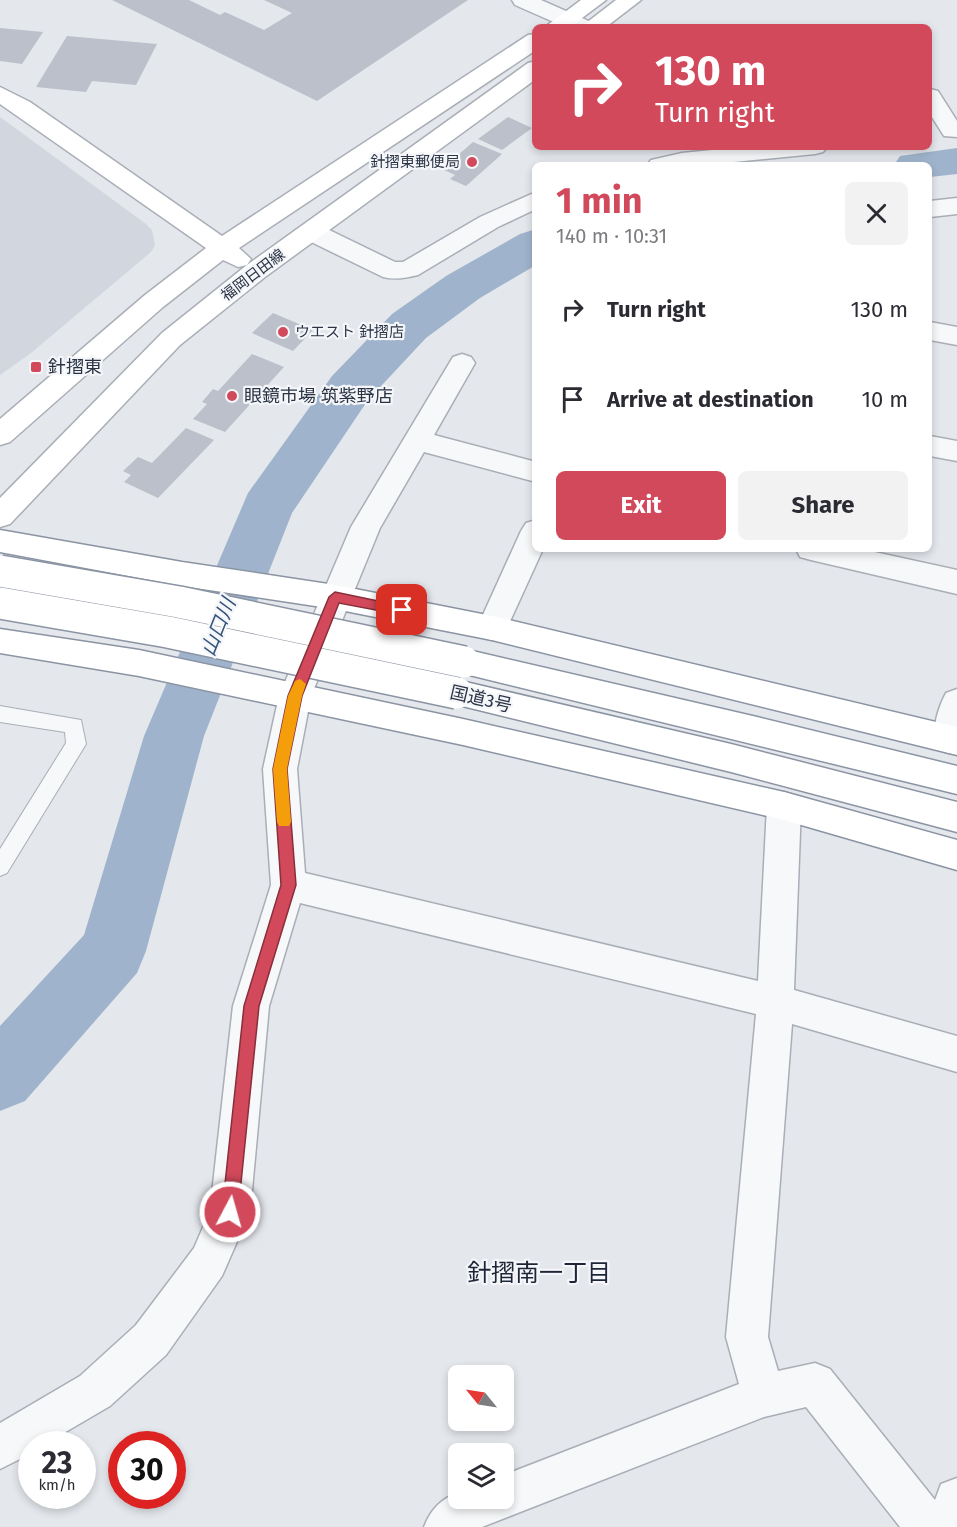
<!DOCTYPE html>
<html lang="en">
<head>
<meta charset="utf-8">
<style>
  :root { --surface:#fff; --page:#f2f2f3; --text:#2b2b33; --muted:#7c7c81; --accent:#d1495b }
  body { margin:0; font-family:"Fira Sans","Noto Sans JP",sans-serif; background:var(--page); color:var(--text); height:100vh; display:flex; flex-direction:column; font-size:22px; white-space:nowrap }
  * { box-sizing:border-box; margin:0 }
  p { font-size:20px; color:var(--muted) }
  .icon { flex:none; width:33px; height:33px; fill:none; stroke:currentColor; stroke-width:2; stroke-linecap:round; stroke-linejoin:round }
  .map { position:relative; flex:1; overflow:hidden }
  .drawer { position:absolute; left:532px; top:162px; width:400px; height:390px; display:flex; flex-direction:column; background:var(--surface); border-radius:9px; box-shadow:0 3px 9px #0003 }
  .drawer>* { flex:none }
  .top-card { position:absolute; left:532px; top:24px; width:400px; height:126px; border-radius:9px; box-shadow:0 3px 9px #0003; background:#d1495b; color:#fff; overflow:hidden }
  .needle { width:39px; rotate:300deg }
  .tools { position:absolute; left:448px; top:1365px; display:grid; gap:12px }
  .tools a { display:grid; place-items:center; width:66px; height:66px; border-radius:9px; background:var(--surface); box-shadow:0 3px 9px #0003; font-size:30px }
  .speed { position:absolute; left:18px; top:1431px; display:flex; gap:12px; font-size:30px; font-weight:700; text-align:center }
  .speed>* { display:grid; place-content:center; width:78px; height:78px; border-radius:50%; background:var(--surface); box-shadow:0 3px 9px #0003; line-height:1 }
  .speed small { font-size:15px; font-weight:400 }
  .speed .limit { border:9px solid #d22; background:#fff; color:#111 }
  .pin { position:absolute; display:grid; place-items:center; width:51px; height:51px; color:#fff; margin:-26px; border-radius:12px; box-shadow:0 3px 9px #0006 }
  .me { position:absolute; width:66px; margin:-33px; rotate:6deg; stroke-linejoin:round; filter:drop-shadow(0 0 4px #0008) }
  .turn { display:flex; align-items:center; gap:21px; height:126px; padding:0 24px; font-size:27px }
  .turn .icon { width:78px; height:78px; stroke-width:2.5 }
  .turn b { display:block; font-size:42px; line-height:51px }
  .round { display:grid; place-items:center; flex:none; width:63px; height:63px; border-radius:9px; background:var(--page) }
  .summary { display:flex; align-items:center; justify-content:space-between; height:102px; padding:0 24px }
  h1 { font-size:36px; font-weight:700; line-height:45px; color:var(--accent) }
  .action { display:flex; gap:12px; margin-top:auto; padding:12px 24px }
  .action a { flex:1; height:69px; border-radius:9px; background:var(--accent); color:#fff; font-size:24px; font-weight:700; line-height:69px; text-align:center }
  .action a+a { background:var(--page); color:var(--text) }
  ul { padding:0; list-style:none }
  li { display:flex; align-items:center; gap:18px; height:90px; padding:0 24px }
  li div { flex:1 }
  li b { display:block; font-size:22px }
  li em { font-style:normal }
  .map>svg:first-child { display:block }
</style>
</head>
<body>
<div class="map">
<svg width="957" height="1527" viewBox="0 0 957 1527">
  <rect width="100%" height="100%" fill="#e4e7ec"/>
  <!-- built -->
  <polygon fill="#d2d6de" points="0,117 146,224 152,230 155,245 151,252 31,353 0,375"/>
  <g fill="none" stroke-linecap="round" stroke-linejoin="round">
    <!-- river -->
    <g fill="#9fb4cc" fill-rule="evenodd">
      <polygon points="957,148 957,174 930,177 930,165 894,165 900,156"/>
      <polygon points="536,229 536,265 480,298 426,338 368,400 292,513 204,736 146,951 137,973 25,1101 0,1111 0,1026 84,935 144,736 248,493 332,376 392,314 446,276 520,234"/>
    </g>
  </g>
  <!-- building -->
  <g fill="#bbc0ca">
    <polygon points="112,0 189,0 220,15 225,12 264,30 292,13 264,0 468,0 317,101"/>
    <polygon points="0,28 43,32 22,64 0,61"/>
    <polygon points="67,36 157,44 136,85 92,81 86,92 36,87"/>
    <polygon points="508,117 532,128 502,150 478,139"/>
    <polygon points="473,142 502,154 466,186 450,179 455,175 442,169"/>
    <polygon points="273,313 313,330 293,351 252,333"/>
    <polygon points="252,354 284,367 225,432 193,419 207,404 202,402 213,389 218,391"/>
    <polygon points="186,428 214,440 158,498 124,482 131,475 123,471 138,457 152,463"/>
  </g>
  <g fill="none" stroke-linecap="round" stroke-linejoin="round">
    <!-- lane casing -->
    <g stroke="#a9aeb7" stroke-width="2">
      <polygon id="lane" points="0,706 81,720 86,744 7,873 0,876 0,849 66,743 65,732 0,722"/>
    </g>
    <!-- street casing -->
    <g stroke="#a9aeb7" stroke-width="3">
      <g id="street">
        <polygon points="512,0 541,0 591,22 594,27 565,27 515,5"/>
        <polygon points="930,89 938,91 957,121 957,137 944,136 930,114"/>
        <polygon points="742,147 827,147 823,152 815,154 704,165 647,165 651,160 682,153"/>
        <path d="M536 192V209L498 227 418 275C406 278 395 280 383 277L303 238 300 232 303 226 312 224 321 226 395 262H403L480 217Z"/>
        <polygon points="957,198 957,214 930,217 930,201"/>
        <polygon points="930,322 957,327 957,345 930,340"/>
        <path d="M462 354 471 357 475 363 434 435 536 462V482L424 452 380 528 311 696 297 769 305 873 758 981 767 806 772 796 784 792 796 796 801 806 794 990 957 1036V1072L792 1024 768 1337 778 1371 815 1363 830 1369 935 1500 941 1484 957 1478V1527H900L806 1407 764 1417 482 1527H424C431 1509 441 1499 459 1492V1498H504V1475L739 1384 726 1337 756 1014 300 903 269 1006 250 1212 222 1276 166 1355 110 1406 45 1444H32V1453L0 1469V1423L80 1376 136 1325 194 1248 210 1211 233 1006 271 885 263 769 279 696 351 527 453 357Z"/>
        <polygon points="930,436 957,441 957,461 930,456"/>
        <polygon points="536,520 536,549 543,549 507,628 503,637 492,640 481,637 477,628 521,531 526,523"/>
        <polygon points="796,549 861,549 957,570 957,594 811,560 800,557"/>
        <path d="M957 689V750L949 753 937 749C930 733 938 708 946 693Z"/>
      </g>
    </g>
    <!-- secondary casing -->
    <g stroke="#a9aeb7" stroke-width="3">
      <g id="secondary">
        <polygon points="581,0 606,0 570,27 545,27"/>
        <polygon points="616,0 641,0 606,27 581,27"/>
        <polygon points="536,34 536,50 239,248 251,259 247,265 238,267 223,260 163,307 10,442 0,445 0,419 145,295 206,248 0,104 0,87 30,102 222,236 528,35"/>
        <polygon points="536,61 536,79 265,277 180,345 10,524 0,527 0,498 162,333 247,265 528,63"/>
      </g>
    </g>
    <!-- highway casing -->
    <g stroke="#8b94a3" stroke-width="3">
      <g id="highway">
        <polygon points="0,530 182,562 335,585 492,616 957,727 957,755 492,640 335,609 182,586 0,552"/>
        <polygon points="0,629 139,650 463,719 784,792 957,840 957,870 784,820 463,745 139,676 0,653"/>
        <polygon points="464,649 757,717 957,766 957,794 453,671 448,662 453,653"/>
        <polygon points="457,680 731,744 957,802 957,832 731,772 446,702 441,693 446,684"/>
      </g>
    </g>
    <!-- lane -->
    <use href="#lane" fill="#f7f8fa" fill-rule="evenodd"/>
    <!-- street -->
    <use href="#street" fill="#f7f8fa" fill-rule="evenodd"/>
    <!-- secondary -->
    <use href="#secondary" fill="#fff" fill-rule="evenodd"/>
    <!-- highway -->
    <use href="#highway" fill="#fff" fill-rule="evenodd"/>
    <!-- highway-bridge casing -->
    <g stroke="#8b94a3" stroke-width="34" stroke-linecap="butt">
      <g id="highway-bridge">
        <polyline points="0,571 179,602 464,662"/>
        <polyline points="0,603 168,632 457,693"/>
      </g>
    </g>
    <!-- highway-bridge -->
    <use href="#highway-bridge" stroke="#fff" stroke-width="31"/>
  </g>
  <!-- route -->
  <polygon fill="#d1495b" stroke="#882f3b" stroke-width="1.5" points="335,592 402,606 409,610 402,615 339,603 302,696 287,769 296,885 259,1006 238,1212 236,1218 230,1220 224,1218 222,1212 244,1006 281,885 273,769 288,696 329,597"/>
  <!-- slow -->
  <polygon fill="#f59e0b" points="300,679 306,684 302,696 287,769 291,822 289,826 279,826 277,822 273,769 288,696 295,681"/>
  <!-- markers -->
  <g fill="#d1495b" stroke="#f4f6f9" stroke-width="2">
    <circle cx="472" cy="162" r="6"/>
    <circle cx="283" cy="332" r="6"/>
    <rect x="30" y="361" width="12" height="12" rx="3"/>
    <circle cx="232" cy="396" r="6"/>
  </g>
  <g text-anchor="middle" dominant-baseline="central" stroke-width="4.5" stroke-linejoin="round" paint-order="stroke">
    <!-- far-poi labels -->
    <g font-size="15" fill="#2b3445" stroke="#f4f6f9" text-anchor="end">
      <text x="460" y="162">針摺東郵便局</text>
      <text x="295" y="332" text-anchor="start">ウエスト 針摺店</text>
    </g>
    <!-- far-street labels -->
    <g font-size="15" fill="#2b3445" stroke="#f4f6f9">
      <text transform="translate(253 275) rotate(-37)">福岡日田線</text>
    </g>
    <!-- poi labels -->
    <g font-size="18" fill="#2b3445" stroke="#f4f6f9" text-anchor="start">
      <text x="48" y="367">針摺東</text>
      <text x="244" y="396">眼鏡市場 筑紫野店</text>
    </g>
    <!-- street labels -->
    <g font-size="18" fill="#2b3445" stroke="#f4f6f9">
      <text transform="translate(481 699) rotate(13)">国道3号</text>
    </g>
    <!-- water labels -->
    <g font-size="20" font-style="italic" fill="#34527a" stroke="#f4f6f9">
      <text transform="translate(218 627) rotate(-68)">山口川</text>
    </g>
    <!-- near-neighbourhood labels -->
    <g font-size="24" fill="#1d2536" stroke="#f4f6f9">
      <text x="539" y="1273">針摺南一丁目</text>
    </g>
  </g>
</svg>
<div class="tools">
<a><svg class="needle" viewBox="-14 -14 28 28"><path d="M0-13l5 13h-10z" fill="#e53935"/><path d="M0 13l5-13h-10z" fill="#7c7c81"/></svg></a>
<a><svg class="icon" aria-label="layers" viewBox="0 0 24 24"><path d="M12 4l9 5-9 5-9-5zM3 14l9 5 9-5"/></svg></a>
</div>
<div class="speed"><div>23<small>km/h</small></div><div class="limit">30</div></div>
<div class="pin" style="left:402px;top:610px;background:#d93025"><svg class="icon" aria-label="arrive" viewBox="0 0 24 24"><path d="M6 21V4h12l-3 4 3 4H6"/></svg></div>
<svg class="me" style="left:230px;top:1212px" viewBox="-20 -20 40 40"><circle r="17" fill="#d1495b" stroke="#fff" stroke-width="3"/><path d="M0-11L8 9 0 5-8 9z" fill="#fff"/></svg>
<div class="top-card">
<div class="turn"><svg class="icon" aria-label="right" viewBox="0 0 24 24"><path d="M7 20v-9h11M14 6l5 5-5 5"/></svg><div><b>130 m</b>Turn right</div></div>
</div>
<section class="drawer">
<div class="summary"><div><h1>1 min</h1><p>140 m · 10:31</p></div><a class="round"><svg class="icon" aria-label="close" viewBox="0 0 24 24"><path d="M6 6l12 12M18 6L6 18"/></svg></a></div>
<ul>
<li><svg class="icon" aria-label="right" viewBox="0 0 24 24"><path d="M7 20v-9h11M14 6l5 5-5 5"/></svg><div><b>Turn right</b></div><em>130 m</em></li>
<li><svg class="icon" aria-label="arrive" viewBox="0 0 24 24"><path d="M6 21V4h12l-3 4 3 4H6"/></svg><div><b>Arrive at destination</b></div><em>10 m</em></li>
</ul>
<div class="action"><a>Exit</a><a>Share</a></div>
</section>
</div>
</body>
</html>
